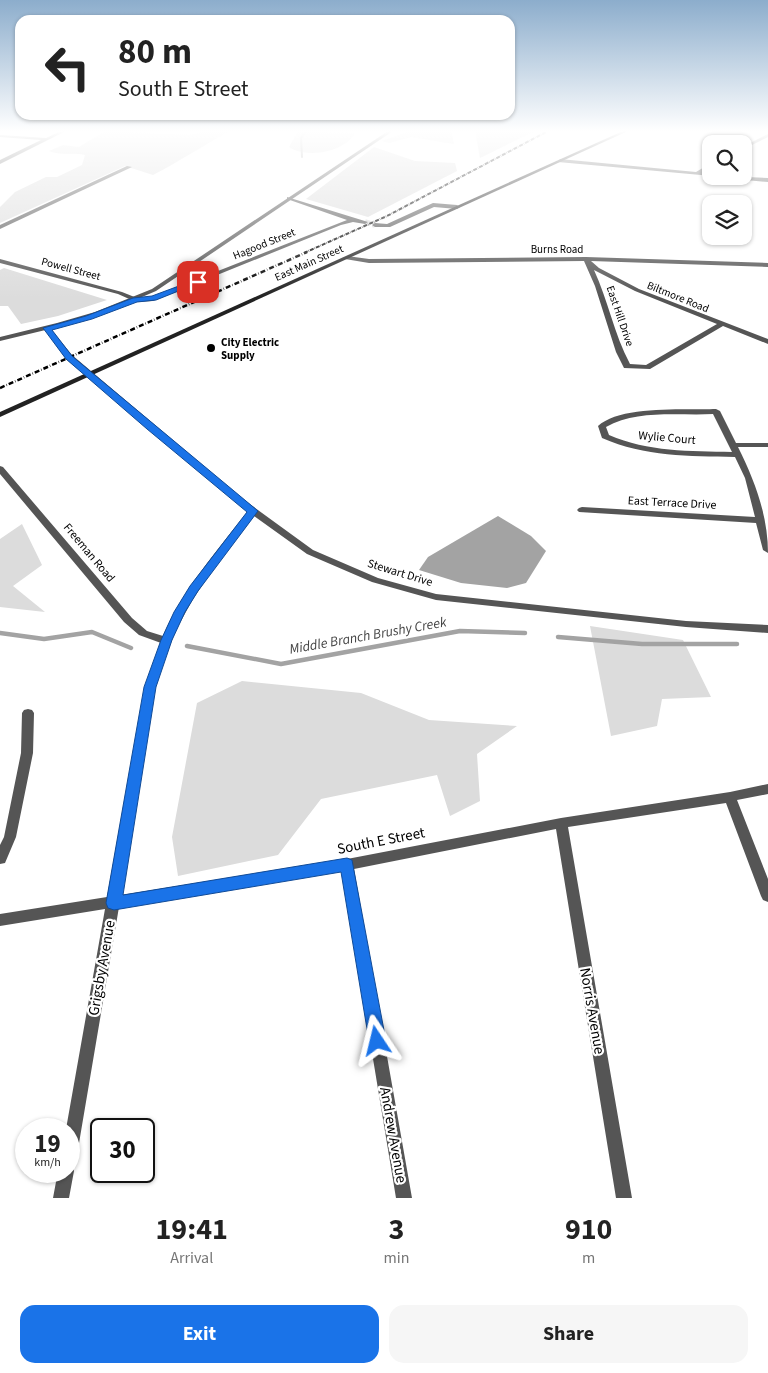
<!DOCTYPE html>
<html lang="en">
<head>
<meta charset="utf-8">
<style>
  :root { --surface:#fff; --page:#f6f6f6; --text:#222; --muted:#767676; --accent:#1a73e8 }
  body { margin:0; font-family:"Source Sans 3",sans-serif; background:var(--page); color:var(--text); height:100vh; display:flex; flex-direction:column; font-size:19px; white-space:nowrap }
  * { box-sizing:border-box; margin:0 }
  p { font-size:16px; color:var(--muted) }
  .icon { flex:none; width:28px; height:28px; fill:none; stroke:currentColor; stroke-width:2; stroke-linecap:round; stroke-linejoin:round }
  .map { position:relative; height:1198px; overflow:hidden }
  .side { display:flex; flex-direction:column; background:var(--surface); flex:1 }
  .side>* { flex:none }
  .top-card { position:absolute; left:15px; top:15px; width:500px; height:105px; border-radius:15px; box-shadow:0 1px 4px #0004; background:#fff; color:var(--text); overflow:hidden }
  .controls { position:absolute; left:702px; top:135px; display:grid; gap:10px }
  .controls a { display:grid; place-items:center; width:50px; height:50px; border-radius:10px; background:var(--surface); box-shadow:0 1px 4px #0004; font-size:25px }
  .speed { position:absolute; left:15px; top:1118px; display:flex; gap:10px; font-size:25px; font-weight:700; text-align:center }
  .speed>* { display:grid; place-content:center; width:65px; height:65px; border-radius:50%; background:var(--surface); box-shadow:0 1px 4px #0004; line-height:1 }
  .speed small { font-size:12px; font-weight:400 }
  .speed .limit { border:2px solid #111; border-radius:8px; background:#fff; color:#111 }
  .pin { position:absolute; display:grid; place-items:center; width:42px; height:42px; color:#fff; margin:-21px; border-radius:10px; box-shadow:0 2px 8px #0006 }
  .me { position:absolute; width:55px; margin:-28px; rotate:350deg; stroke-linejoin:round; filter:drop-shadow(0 0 4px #0008) }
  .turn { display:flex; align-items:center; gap:18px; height:105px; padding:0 20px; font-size:22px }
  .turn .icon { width:65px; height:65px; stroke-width:2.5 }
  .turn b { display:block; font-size:35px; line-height:42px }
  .eta { display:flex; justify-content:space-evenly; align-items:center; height:85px; text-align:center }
  .eta b { font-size:30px; font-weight:700; line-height:35px }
  .cta { display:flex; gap:10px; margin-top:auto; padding:10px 20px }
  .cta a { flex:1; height:58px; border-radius:15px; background:var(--accent); color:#fff; font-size:20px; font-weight:700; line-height:58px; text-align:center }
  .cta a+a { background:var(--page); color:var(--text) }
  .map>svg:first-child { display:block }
</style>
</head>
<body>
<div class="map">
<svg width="768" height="1198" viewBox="0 0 768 1198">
  <rect width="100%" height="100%" fill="#fff"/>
  <!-- green -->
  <g fill="#dcdcdc">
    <path d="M105 131 190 135 203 131H230C204 145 180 161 153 175L125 166 0 223V207L15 192 46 177H57L82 165 85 155C74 152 60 156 49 151L63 145 79 147Z"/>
    <path d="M293 131C313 131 334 133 355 133 345 152 307 159 289 147L297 133Z"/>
    <polygon points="409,131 451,131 454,144 411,137 389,143 382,141"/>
    <polygon points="475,131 535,131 480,158"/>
    <polygon points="374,147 415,161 455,163 457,171 368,217 306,199"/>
    <polygon points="4,268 107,300 58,316 21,324 8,306 0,306 0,270"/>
    <polygon points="22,524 42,565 13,586 45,612 0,607 0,539"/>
    <polygon points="590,626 683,640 711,697 662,699 657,726 611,736"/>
    <polygon points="242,681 361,693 429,720 517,726 477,754 480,801 450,816 437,775 321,799 278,855 178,876 172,837 197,703"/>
  </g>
  <!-- water -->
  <polygon fill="#a3a3a3" points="498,516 531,536 546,551 526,583 507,588 461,583 419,570 428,557"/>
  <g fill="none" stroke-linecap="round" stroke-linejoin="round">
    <!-- stream-far1 -->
    <polyline stroke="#a3a3a3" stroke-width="2" points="302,157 301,138 306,131"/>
    <!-- stream -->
    <g stroke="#a3a3a3" stroke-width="4.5">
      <polyline points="0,633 44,639 92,632 131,648"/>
      <polyline points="558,637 642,644 737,644"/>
      <polyline points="187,646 281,664 460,631 525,633"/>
    </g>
    <!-- minor-tunnel -->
    <polyline stroke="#d9d9d9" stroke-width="5.5" stroke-dasharray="5.5 2.5" stroke-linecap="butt" points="365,222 375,225"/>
    <!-- minor -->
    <g fill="#555" fill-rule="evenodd">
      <polygon points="61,131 66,131 0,164 0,160 41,140 0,137 0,135 46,138"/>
      <polygon points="768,134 768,137 744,149 744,146"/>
      <polygon points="560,159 696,172 711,163 711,167 702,173 711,173 712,176 558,162"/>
      <polygon points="127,166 132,167 0,229 0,225"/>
      <polygon points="723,176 768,178 768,182 725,178"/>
      <polygon points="287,197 368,222 365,224 353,222 341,225 153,301 136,302 118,294 0,263 0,259 122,292 137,298 152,297 347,220 287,199"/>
      <polygon points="433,203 457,205 460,207 457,209 434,207 390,227 375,227 372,225 375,223 387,224"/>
      <path d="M347 256 369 259 586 257 768 263V267L591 261 599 268 639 289 768 339V344L723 326 650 369 624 368 616 352 595 286 584 261 369 263 345 259 344 258ZM594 270 635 291 717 324 646 365 630 364C614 334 608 300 594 270Z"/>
      <path d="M45 327H49L72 355 240 497 313 550 378 578 436 594 686 621 768 625V633L686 627 436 600 372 582 307 554 254 516 218 562 193 599 176 630 165 658 155 687 121 895 347 859 561 818 730 792 768 784V794L737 800 768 879V902L763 900 761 896 726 803 568 827 632 1198H616L556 829 354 869 412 1198H396L342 871 119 907 77 1155 75 1161 69 1163V1129H66L105 909 0 926V914L107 897 145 687 161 643 139 635 124 622 0 474V466L3 467 132 618 147 631 163 636C183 589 217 551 248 511L66 359 44 328Z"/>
      <path d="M716 409 720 411 736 443H768V447H738C755 481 768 516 768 553L763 550 756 523 579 512 577 510 579 508 582 507 755 517 745 478 735 457C689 456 645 457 602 438L598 426C620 405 686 410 716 409ZM713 414 732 452C690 451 648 452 609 435L606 427C637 409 679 416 713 414Z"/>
      <polygon points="28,709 32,710 34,713 33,753 16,837 5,863 0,864 0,845 4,837 21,753 22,713 24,710"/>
      <polygon points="69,1164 72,1165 74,1171 69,1198 53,1198 58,1171 69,1171"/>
    </g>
    <!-- tertiary -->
    <polygon fill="#555" fill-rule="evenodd" points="388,131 393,131 156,291 100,315 62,326 0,341 0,337 57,323 95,312 152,289"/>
    <!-- secondary -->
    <polygon fill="#222" fill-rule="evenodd" points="623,131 628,131 0,417 0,412"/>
    <!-- rail-far1 -->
    <polyline stroke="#000" stroke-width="2" stroke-dasharray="4 1 0.5 1" stroke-linecap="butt" points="304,253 387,216 548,131"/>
    <!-- rail -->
    <polyline stroke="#000" stroke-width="2.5" stroke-dasharray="5 2 0.5 2" stroke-linecap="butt" points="0,388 307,252"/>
  </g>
  <!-- sky -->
  <linearGradient id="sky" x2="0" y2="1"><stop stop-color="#8cadcc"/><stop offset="0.44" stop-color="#fff"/><stop offset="1" stop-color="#fff" stop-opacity="0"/></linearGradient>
  <rect width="768" height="298" fill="url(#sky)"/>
  <!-- route -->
  <polygon fill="#1a73e8" stroke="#114b97" points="195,280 201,282 156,300 137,302 92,319 52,330 72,356 258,511 198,591 185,612 172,640 156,687 123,895 347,858 352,860 386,1041 383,1047 377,1049 371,1047 369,1041 341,872 114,910 108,908 106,903 144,687 161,640 174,612 190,586 247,512 147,429 66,359 43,328 86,316 133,298 152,296"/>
  <!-- markers -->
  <circle fill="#000" stroke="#fff" stroke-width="2" cx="211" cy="348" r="5"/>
  <g text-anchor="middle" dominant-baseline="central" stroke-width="4.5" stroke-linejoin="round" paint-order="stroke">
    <!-- far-street labels -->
    <g font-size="11" fill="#000" stroke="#fff">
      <text transform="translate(264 244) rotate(-22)">Hagood Street</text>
      <text x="557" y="249">Burns Road</text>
      <text transform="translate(309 263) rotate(-24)">East Main Street</text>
      <text transform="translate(71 269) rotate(15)">Powell Street</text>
      <text transform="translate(678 297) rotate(22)">Biltmore Road</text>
      <text transform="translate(620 316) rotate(71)">East Hill Drive</text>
    </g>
    <!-- far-poi labels -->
    <g font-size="11" font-weight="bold" fill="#000" stroke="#fff" text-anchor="start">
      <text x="221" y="342">City Electric<tspan x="221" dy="13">Supply</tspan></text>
    </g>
    <!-- street labels -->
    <g font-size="12" fill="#000" stroke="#fff">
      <text transform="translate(667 438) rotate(5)">Wylie Court</text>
      <text transform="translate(672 503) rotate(3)">East Terrace Drive</text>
      <text transform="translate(89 553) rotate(50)">Freeman Road</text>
      <text transform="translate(400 573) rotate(17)">Stewart Drive</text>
    </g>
    <!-- water labels -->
    <g font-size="14" font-style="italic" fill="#444" stroke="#fff">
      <text transform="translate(368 636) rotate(-10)">Middle Branch Brushy Creek</text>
    </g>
    <!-- near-street labels -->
    <g font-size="15" fill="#000" stroke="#fff">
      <text transform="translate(381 841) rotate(-11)">South E Street</text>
      <text transform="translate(102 968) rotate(-80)">Grigsby Avenue</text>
      <text transform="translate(592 1011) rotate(80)">Norris Avenue</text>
      <text transform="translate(393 1135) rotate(80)">Andrew Avenue</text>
    </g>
  </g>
</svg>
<div class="controls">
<a><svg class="icon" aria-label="search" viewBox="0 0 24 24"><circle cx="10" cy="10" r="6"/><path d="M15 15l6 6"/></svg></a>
<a><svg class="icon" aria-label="layers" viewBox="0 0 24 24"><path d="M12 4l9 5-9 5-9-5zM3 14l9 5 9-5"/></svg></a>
</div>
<div class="speed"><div>19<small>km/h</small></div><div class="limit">30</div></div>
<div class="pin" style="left:198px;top:282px;background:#d93025"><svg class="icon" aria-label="arrive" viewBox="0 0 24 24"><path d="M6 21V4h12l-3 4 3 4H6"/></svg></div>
<svg class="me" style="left:377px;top:1041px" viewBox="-20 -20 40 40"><path d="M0-17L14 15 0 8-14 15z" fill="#1a73e8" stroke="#fff" stroke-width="4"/></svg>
<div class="top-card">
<div class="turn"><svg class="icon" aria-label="left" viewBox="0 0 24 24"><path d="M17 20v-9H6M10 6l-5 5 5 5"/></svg><div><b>80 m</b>South E Street</div></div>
</div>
</div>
<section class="side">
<div class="eta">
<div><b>19:41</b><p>Arrival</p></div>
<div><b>3</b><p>min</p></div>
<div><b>910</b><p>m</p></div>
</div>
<div class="cta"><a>Exit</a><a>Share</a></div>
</section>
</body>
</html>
